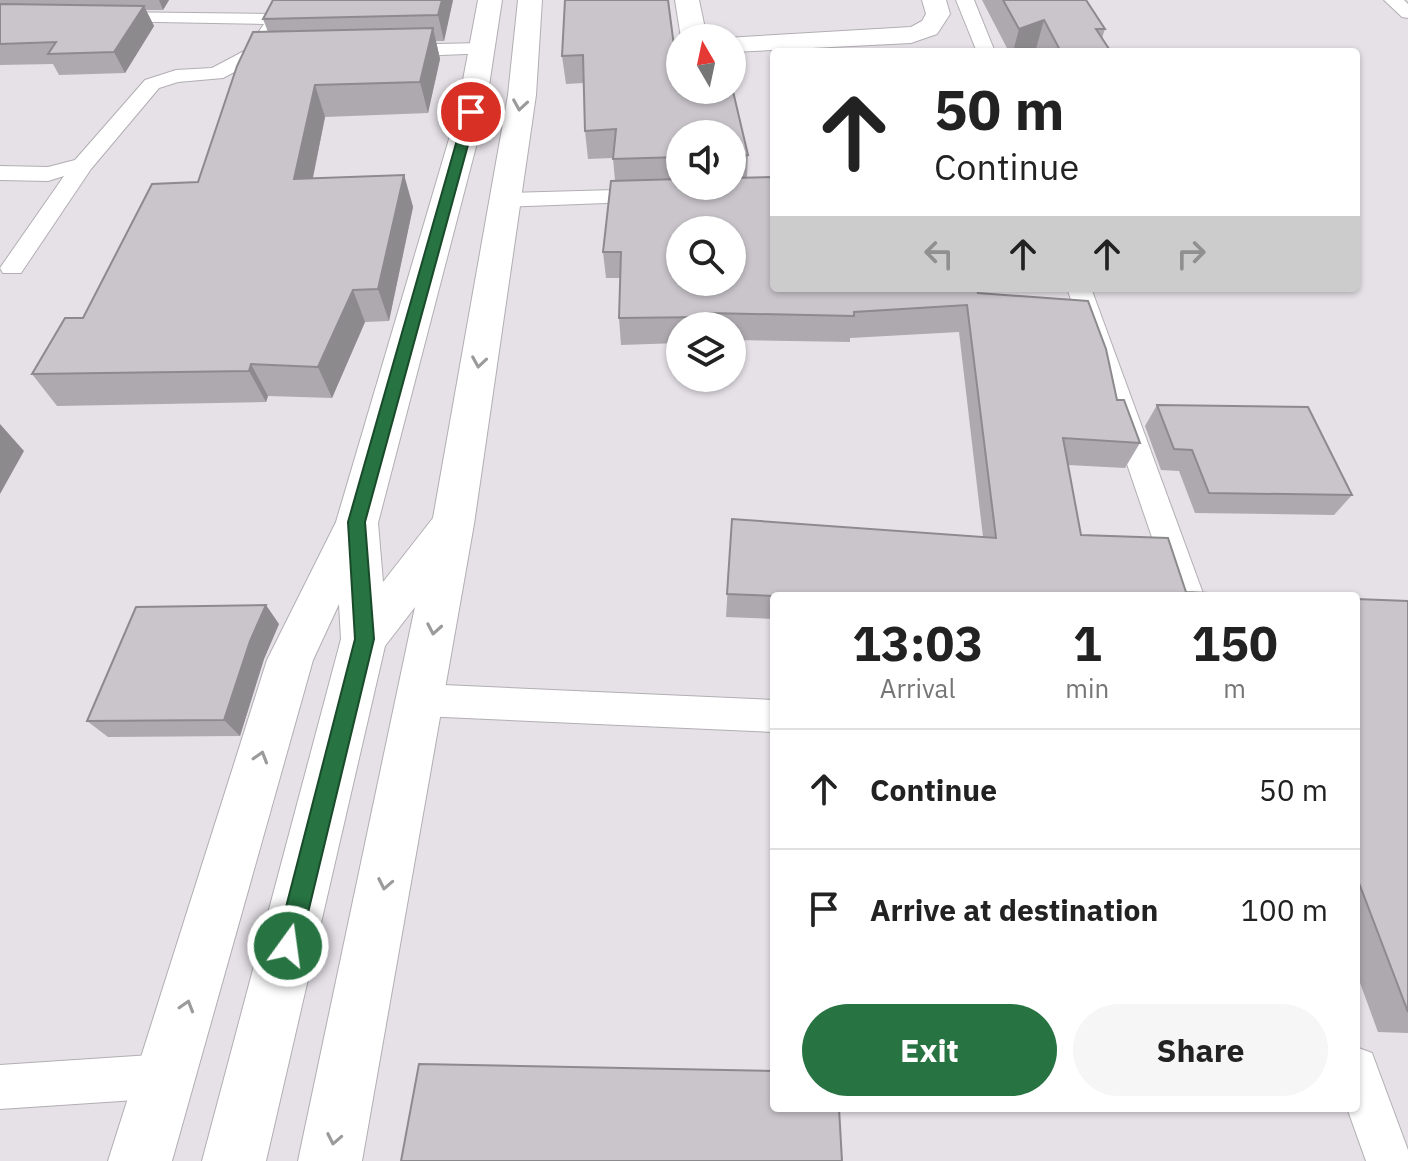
<!DOCTYPE html>
<html lang="en">
<head>
<meta charset="utf-8">
<style>
  :root { --surface:#fff; --page:#f6f6f6; --text:#222; --muted:#767676; --line:#e0e0e0; --accent:#277342 }
  body { margin:0; font-family:"IBM Plex Sans",sans-serif; background:var(--page); color:var(--text); height:100vh; display:flex; flex-direction:column; font-size:30px; white-space:nowrap }
  * { box-sizing:border-box; margin:0 }
  p { font-size:26px; color:var(--muted) }
  .icon { flex:none; width:44px; height:44px; fill:none; stroke:currentColor; stroke-width:2; stroke-linecap:round; stroke-linejoin:round }
  .map { position:relative; flex:1; overflow:hidden }
  .drawer { position:absolute; left:770px; top:592px; width:590px; height:520px; display:flex; flex-direction:column; background:var(--surface); border-radius:8px; box-shadow:0 2px 6px #0004 }
  .drawer>* { flex:none }
  .top-card { position:absolute; left:770px; top:48px; width:590px; height:244px; border-radius:8px; box-shadow:0 2px 6px #0004; background:#fff; color:var(--text); overflow:hidden }
  .needle { width:52px; rotate:351deg }
  .buttons { position:absolute; left:666px; top:24px; display:grid; gap:16px }
  .buttons a { display:grid; place-items:center; width:80px; height:80px; border-radius:50%; background:var(--surface); box-shadow:0 2px 6px #0004; font-size:40px }
  .pin { position:absolute; display:grid; place-items:center; width:68px; height:68px; color:#fff; margin:-34px; border:4px solid #fff; border-radius:50%; box-shadow:0 2px 8px #0007 }
  .me { position:absolute; width:88px; margin:-44px; rotate:14deg; stroke-linejoin:round; filter:drop-shadow(0 0 6px #0008) }
  .turn { display:flex; align-items:center; gap:28px; height:168px; padding:0 32px; font-size:36px }
  .turn .icon { width:104px; height:104px; stroke-width:2.5 }
  .turn b { display:block; font-size:56px; line-height:68px }
  .lanes { display:flex; align-items:center; height:76px; padding:0 32px; background:#0003; justify-content:center; gap:40px; direction:ltr }
  .lanes .off { opacity:.35 }
  .eta { display:flex; justify-content:space-evenly; align-items:center; height:136px; text-align:center }
  .eta b { font-size:48px; font-weight:700; line-height:56px }
  .button { display:flex; gap:16px; margin-top:auto; padding:16px 32px }
  .button a { flex:1; height:92px; border-radius:48px; background:var(--accent); color:#fff; font-size:32px; font-weight:700; line-height:92px; text-align:center }
  .button a+a { background:var(--page); color:var(--text) }
  ul { padding:0; list-style:none }
  li { display:flex; align-items:center; gap:24px; height:120px; padding:0 32px; border-top:2px solid var(--line) }
  li div { flex:1 }
  li b { display:block; font-size:30px }
  li em { font-style:normal }
  .map>svg:first-child { display:block }
</style>
</head>
<body>
<div class="map">
<svg width="1408" height="1161" viewBox="0 0 1408 1161">
  <rect width="100%" height="100%" fill="#e5e1e7"/>
  <g fill="none" stroke-linecap="round" stroke-linejoin="round">
    <!-- service casing -->
    <g stroke="#b2aeb3" stroke-width="2">
      <g id="service">
        <polygon points="956,0 974,0 995,52 977,52"/>
        <polygon points="1384,0 1404,0 1408,4 1408,18 1402,17"/>
        <polygon points="106,12 276,14 285,19 266,48 278,50 280,54 271,60 257,60 223,78 178,82 159,88 91,169 21,273 3,273 0,268 64,176 48,181 0,180 0,166 48,167 75,160 145,80 176,70 212,68 246,50 264,24 100,21 97,17 100,13"/>
        <polygon points="482,43 491,49 489,53 393,57 384,51 393,45"/>
        <polygon points="651,189 659,191 662,196 659,201 504,207 493,200 504,193"/>
        <polygon points="1067,288 1091,288 1204,596 1172,596"/>
        <polygon points="421,684 774,700 774,732 421,716 409,711 404,700 409,689"/>
        <polygon points="1356,1047 1372,1053 1408,1150 1408,1161 1366,1161 1347,1108 1356,1108"/>
        <polygon points="166,1054 182,1060 188,1076 182,1092 166,1098 0,1109 0,1065"/>
      </g>
    </g>
    <!-- minor casing -->
    <g stroke="#b2aeb3" stroke-width="2">
      <g id="minor">
        <polygon points="675,0 699,0 707,38 681,38"/>
        <polygon points="922,0 946,0 950,14 937,34 911,43 732,52 732,38 725,38 911,27 922,21 926,14"/>
      </g>
    </g>
    <!-- secondary casing -->
    <g stroke="#b2aeb3" stroke-width="2">
      <polygon id="secondary" points="478,0 502,0 485,112 378,523 383,582 433,518 508,95 518,0 542,0 536,95 474,524 362,1161 298,1161 415,607 385,646 266,1161 202,1161 341,639 339,604 313,660 172,1161 108,1161 267,660 336,522 457,112"/>
    </g>
    <!-- service -->
    <use href="#service" fill="#fff" fill-rule="evenodd"/>
    <!-- minor -->
    <use href="#minor" fill="#fff" fill-rule="evenodd"/>
    <!-- secondary -->
    <use href="#secondary" fill="#fff" fill-rule="evenodd"/>
  </g>
  <!-- wall -->
  <g fill="#ada9af" fill-rule="evenodd">
    <polygon points="0,0 169,0 163,10 146,10 154,26 125,73 59,75 53,64 0,65"/>
    <polygon points="453,0 444,41 436,41 440,59 428,113 325,117 313,178 404,175 413,207 389,321 365,322 332,398 268,396 266,402 57,406 32,374 83,318 198,182 268,32 263,19"/>
    <path d="M565 0H668L677 69H680V90H732V87L748 155 747 177H772L774 187V288H976L978 293 1088 301 1106 349 1117 400H1124L1140 443 1125 468 1068 465 1081 535 1168 538 1186 592 1275 596H774V619L726 617 732 519 983 537 959 332 850 338V342L732 340V326H680V343L621 345 619 318 620 278H606L603 252 611 181H615L613 158 588 159 585 131 584 83 566 84 562 56ZM680 134H732V186H680ZM680 230H732V282H680Z"/>
    <polygon points="982,0 1086,0 1105,29 1102,38 1111,52 1038,52 1036,49 1027,52 1009,52"/>
    <polygon points="1157,405 1352,495 1334,515 1195,513 1179,471 1161,470 1145,426"/>
    <polygon points="1356,599 1408,601 1408,1033 1378,1032 1356,972"/>
    <polygon points="279,624 264,659 240,736 108,737 87,721"/>
  </g>
  <!-- shaded-wall -->
  <g fill="#8d8a8e">
    <polygon points="159,0 169,0 163,10"/>
    <polygon points="442,0 453,0 444,41 438,15"/>
    <polygon points="144,6 154,26 125,73 114,52"/>
    <polygon points="1044,20 1036,49 1027,52 1013,52 1019,29"/>
    <polygon points="433,28 440,59 428,113 420,82"/>
    <polygon points="315,85 325,117 306,211 294,179"/>
    <polygon points="404,175 413,207 389,321 378,289"/>
    <polygon points="353,290 365,322 332,398 318,367"/>
    <polygon points="251,364 268,396 266,402 249,371"/>
    <polygon points="0,424 24,451 0,494"/>
    <polygon points="266,605 279,624 264,659 240,736 224,720 250,641"/>
  </g>
  <!-- building -->
  <g fill="#c9c5cb" stroke="#8d8a8e" stroke-width="2" fill-rule="evenodd">
    <polygon points="273,0 442,0 438,15 263,19"/>
    <polygon points="565,0 668,0 677,69 680,69 680,90 732,90 732,87 748,155 732,156 732,134 680,134 680,157 613,159 616,129 585,131 583,55 562,56"/>
    <polygon points="1003,0 1086,0 1105,29 1096,29 1111,52 1061,52 1044,20 1019,29"/>
    <polygon points="0,4 144,6 114,52 48,54 56,42 0,44"/>
    <polygon points="433,28 420,82 315,85 294,179 404,175 378,289 353,290 318,367 251,364 249,371 32,374 65,318 83,318 152,184 198,182 237,66 253,32"/>
    <path d="M772 177 774 187V288H976L978 293 1088 301 1106 349 1117 400H1124L1140 443 1063 438 1081 535 1168 538 1186 592 1275 596H845L827 594V596H774L727 594 732 519 996 538 967 305 854 312V316L708 313V317L619 318 621 252H603L611 181 680 179V186H732V178ZM680 230H732V282H680Z"/>
    <polygon points="1157,405 1308,407 1352,495 1209,493 1192,450 1174,449"/>
    <polygon points="1356,599 1408,601 1408,1012 1356,875"/>
    <polygon points="266,605 250,641 224,720 87,721 136,607"/>
    <polygon points="419,1064 774,1071 774,1108 839,1108 842,1161 401,1161"/>
  </g>
  <!-- one-way arrows -->
  <defs><path id="oneway-chevron" d="M-2-3.5L2.5 0L-2 3.5" fill="none" stroke-width="1.6" stroke-linecap="round" stroke-linejoin="round" transform="scale(2)"/></defs>
  <g stroke="#9c9b9c">
    <use href="#oneway-chevron" transform="translate(520 105) rotate(99)"/>
    <use href="#oneway-chevron" transform="translate(479 362) rotate(99)"/>
    <use href="#oneway-chevron" transform="translate(434 629) rotate(100)"/>
    <use href="#oneway-chevron" transform="translate(261 757) rotate(-73)"/>
    <use href="#oneway-chevron" transform="translate(385 884) rotate(101)"/>
    <use href="#oneway-chevron" transform="translate(187 1006) rotate(-73)"/>
    <use href="#oneway-chevron" transform="translate(334 1139) rotate(101)"/>
  </g>
  <!-- route -->
  <polygon fill="#277342" stroke="#194b2b" stroke-width="2" points="471,109 477,112 365,522 374,639 300,946 296,954 288,958 280,954 276,946 355,639 348,522 465,112"/>
</svg>
<div class="buttons">
<a><svg class="needle" viewBox="-14 -14 28 28"><path d="M0-13l5 13h-10z" fill="#e53935"/><path d="M0 13l5-13h-10z" fill="#767676"/></svg></a>
<a><svg class="icon" aria-label="sound" viewBox="0 0 24 24"><path d="M4 9h4l5-4v14l-5-4H4zM17 9q2 3 0 6"/></svg></a>
<a><svg class="icon" aria-label="search" viewBox="0 0 24 24"><circle cx="10" cy="10" r="6"/><path d="M15 15l6 6"/></svg></a>
<a><svg class="icon" aria-label="layers" viewBox="0 0 24 24"><path d="M12 4l9 5-9 5-9-5zM3 14l9 5 9-5"/></svg></a>
</div>
<div class="pin" style="left:471px;top:112px;background:#d93025"><svg class="icon" aria-label="arrive" viewBox="0 0 24 24"><path d="M6 21V4h12l-3 4 3 4H6"/></svg></div>
<svg class="me" style="left:288px;top:946px" viewBox="-20 -20 40 40"><circle r="17" fill="#277342" stroke="#fff" stroke-width="3"/><path d="M0-11L8 9 0 5-8 9z" fill="#fff"/></svg>
<div class="top-card">
<div class="turn"><svg class="icon" aria-label="ahead" viewBox="0 0 24 24"><path d="M12 20V5M6 11l6-6 6 6"/></svg><div><b>50 m</b>Continue</div></div>
<div class="lanes"><svg class="icon off" aria-label="left" viewBox="0 0 24 24"><path d="M17 20v-9H6M10 6l-5 5 5 5"/></svg><svg class="icon" aria-label="ahead" viewBox="0 0 24 24"><path d="M12 20V5M6 11l6-6 6 6"/></svg><svg class="icon" aria-label="ahead" viewBox="0 0 24 24"><path d="M12 20V5M6 11l6-6 6 6"/></svg><svg class="icon off" aria-label="right" viewBox="0 0 24 24"><path d="M7 20v-9h11M14 6l5 5-5 5"/></svg></div>
</div>
<section class="drawer">
<div class="eta">
<div><b>13:03</b><p>Arrival</p></div>
<div><b>1</b><p>min</p></div>
<div><b>150</b><p>m</p></div>
</div>
<ul>
<li><svg class="icon" aria-label="ahead" viewBox="0 0 24 24"><path d="M12 20V5M6 11l6-6 6 6"/></svg><div><b>Continue</b></div><em>50 m</em></li>
<li><svg class="icon" aria-label="arrive" viewBox="0 0 24 24"><path d="M6 21V4h12l-3 4 3 4H6"/></svg><div><b>Arrive at destination</b></div><em>100 m</em></li>
</ul>
<div class="button"><a>Exit</a><a>Share</a></div>
</section>
</div>
</body>
</html>
